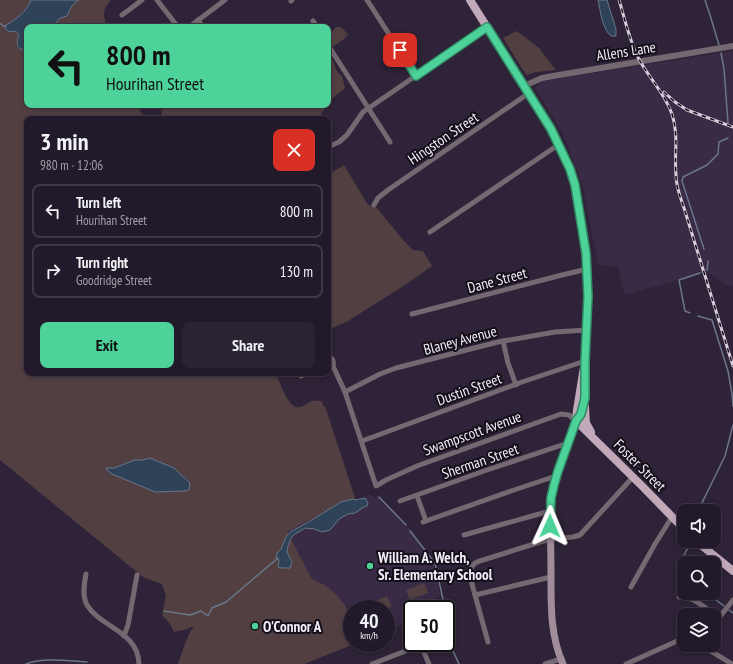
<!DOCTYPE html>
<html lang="en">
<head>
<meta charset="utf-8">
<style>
  :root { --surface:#221a2a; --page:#2a2332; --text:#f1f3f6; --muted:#a2a1a8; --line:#3f3847; --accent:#4dd39a }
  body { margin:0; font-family:"PT Sans Narrow",sans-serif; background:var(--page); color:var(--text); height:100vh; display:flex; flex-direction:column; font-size:15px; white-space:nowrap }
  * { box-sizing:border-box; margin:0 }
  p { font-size:13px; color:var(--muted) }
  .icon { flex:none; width:22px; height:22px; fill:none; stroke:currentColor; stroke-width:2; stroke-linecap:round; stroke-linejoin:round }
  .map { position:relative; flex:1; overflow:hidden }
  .drawer { position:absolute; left:24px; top:116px; width:307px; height:260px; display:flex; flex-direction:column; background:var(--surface); border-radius:8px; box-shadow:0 2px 6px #0003,0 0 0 1px var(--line) }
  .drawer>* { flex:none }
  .top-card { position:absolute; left:24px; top:24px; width:307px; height:84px; border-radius:8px; box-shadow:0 2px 6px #0003,0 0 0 1px var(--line); background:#4dd39a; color:#111; overflow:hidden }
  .fabs { position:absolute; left:677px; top:504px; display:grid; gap:8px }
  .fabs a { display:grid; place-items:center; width:44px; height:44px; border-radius:8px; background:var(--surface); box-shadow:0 2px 6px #0003,0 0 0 1px var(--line); font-size:20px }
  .speed { position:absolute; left:343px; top:600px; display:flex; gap:8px; font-size:20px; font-weight:700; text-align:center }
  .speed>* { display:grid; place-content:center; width:52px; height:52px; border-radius:50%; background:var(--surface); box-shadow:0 2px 6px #0003,0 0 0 1px var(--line); line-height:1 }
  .speed small { font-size:10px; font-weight:400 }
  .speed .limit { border:2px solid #111; border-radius:6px; background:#fff; color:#111 }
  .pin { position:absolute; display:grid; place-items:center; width:34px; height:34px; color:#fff; margin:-17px; border-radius:8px; box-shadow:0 2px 6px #0006 }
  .me { position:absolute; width:44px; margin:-22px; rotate:1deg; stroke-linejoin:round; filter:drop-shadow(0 0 3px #0008) }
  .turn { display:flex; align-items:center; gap:14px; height:84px; padding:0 16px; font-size:18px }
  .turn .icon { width:52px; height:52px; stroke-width:2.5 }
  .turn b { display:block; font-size:28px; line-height:34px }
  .round { display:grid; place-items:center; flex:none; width:42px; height:42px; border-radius:8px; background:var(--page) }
  .summary { display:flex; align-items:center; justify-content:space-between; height:68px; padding:0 16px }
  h1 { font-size:24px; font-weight:800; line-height:30px }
  .button { display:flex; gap:8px; margin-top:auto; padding:8px 16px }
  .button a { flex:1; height:46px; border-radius:8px; background:var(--accent); color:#111; font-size:16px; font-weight:800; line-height:46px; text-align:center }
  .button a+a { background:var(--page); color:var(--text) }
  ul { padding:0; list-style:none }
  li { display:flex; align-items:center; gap:12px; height:54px; margin:0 8px 6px; padding:0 8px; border:2px solid var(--line); border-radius:8px }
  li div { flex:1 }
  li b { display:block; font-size:15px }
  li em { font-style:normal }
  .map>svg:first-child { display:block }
</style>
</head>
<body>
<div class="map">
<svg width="733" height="664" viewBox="0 0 733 664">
  <rect width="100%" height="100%" fill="#2e2338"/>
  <!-- built -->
  <g fill="#392b46">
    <polygon points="733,51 733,285 727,285 707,272 625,295 618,267 598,265 582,183 562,132 535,88 543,81"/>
    <polygon points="368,495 379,497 405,525 412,530 417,538 419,544 433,561 437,571 439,591 442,596 403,611 408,623 386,631 386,609 352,609 352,624 346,607 325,585 312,579 287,532 309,520 356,501"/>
  </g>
  <!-- green -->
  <g fill="#523f42">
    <path d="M0 0H111C102 10 103 14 107 27H27V105H136L146 119H27V373H276C280 382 288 410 300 407 308 405 310 399 321 401L322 402 323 406H325L356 501 309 520 287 532 312 579 325 585 337 595 346 607 352 624V643H357L304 664H178C183 651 186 637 194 626L187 629 174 632 170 624 162 615 166 596 162 584 143 577 0 460Z"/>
    <path d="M336 27H341L348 34C344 42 333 43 330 52L335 67 338 73 342 76 345 88C338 95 334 95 328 104V42L330 34Z"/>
    <polygon points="517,31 539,48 556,70 536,72 526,75 503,38"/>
    <polygon points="167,105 327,105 318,119 163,119 161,111"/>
    <polygon points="344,165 368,205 376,207 404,241 413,250 423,251 432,266 405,285 348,321 328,330 328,175"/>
    <polygon points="424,583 428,593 410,600 406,590"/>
    <polygon points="387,596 392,606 386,609 360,609 360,607"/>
  </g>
  <!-- water -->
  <g fill="#2f4358" stroke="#6a7689">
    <path d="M31 0H79C72 4 70 8 67 16L60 18 55 24 48 27H27V50C16 50 16 43 19 35 14 27 10 36 5 28L6 25C17 19 26 12 31 0Z"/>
    <path d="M598 0H607L616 29V36C613 36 612 37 610 35 602 28 600 9 598 0Z"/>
    <polygon points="150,458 174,468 190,483 189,490 184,491 155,492 112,474 108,471 106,468 114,468 135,460 143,460"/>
    <polygon points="365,498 368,503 367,506 364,507 355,513 348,514 339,519 330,530 322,532 314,529 305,528 295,534 291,538 288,546 287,552 292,562 290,568 282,568 278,567 279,560 276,558 277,553 281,549 287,535 292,531 310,521 341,502 353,499 355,500"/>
  </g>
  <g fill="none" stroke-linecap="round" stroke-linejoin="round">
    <!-- stream -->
    <g stroke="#6a7689" stroke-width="1.5">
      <polyline points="705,0 710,15 719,45"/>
      <polyline points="0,23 3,26 6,26"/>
      <polyline points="721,53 724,69 728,123"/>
      <polyline points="704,249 701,240 682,181 683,177 707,165 718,154 719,142 728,138"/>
      <polyline points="707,270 708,261"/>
      <polyline points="690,313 685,311 679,280 700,273"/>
      <polyline points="698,316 712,320 728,371 732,394 733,406"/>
      <polyline points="379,497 406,525"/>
      <polyline points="698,511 725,456 733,425"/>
      <polyline points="410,531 435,563 444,604 444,609"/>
      <polyline points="684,574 677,568 690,544"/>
      <polyline points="707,593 724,606"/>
      <polyline points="729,610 733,613"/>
      <polyline points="164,611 190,615 201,611 208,616 212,608 226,602 278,558"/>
      <polyline points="446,636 459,664"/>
      <path d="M26 664C41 657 70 661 87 662"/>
    </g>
    <!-- minor -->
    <g stroke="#756971" stroke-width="5">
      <polyline points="157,0 178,27"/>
      <polyline points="367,0 416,76"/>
      <polyline points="291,1 292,0"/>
      <polyline points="122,15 142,0"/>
      <polyline points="198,20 203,27"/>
      <polyline points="313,21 317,27"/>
      <polyline points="189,27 225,0"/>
      <polyline points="328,45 390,142"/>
      <polyline points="328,147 339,142 347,135 363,112 487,27"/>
      <polyline points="374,205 378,198 388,190 529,93"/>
      <polyline points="430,232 558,145"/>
      <polyline points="412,314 558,276 587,269"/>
      <polyline points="503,341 508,363 516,385"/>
      <path d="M328 357C333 358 334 361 333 366L345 392 376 486 386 480 417 466 561 414 569 415 576 421"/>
      <polyline points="301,376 308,373"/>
      <polyline points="345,392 380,374 396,368 498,342 555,332 587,330"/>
      <polyline points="362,441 522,382 585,361"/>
      <polyline points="417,496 426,521"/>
      <polyline points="400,501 487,470 568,443"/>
      <polyline points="423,522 511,491 556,476"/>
      <polyline points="464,535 550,511"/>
      <path d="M86 574C84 584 82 596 87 605 101 628 138 631 139 664"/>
      <path d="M551 577 475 595C473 587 467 571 473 565 476 562 479 561 483 560L550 539 573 537 580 535 633 477"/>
      <polyline points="631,587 655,544 672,517"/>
      <polyline points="475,595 488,642"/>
      <path d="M679 597C691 596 705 606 713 615"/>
      <polyline points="714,624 733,600"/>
      <polyline points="124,636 128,625 137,575"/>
      <polyline points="420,643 429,664"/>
      <polyline points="701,645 732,664"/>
      <polyline points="372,664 421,645"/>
      <polyline points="545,664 561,659"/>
      <polyline points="626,664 684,638"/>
    </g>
    <!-- tertiary -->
    <polyline stroke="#756971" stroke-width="6" points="524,86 542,78 553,76 733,46"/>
    <!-- secondary -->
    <path stroke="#a18d9a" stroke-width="7" d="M563 664C550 635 551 605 551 573 551 551 550 528 551 506 553 476 566 448 576 421"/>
    <!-- primary -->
    <g stroke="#c2a9ba" stroke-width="8">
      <polyline points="470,0 551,129 570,169 575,185 584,242 587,263 588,295 585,361 577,410 576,421"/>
      <polyline points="585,407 586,423 591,432"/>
      <path d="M577 419C586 408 586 395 585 382"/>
      <polyline points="576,421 644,488 684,529"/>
      <polyline points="696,541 733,571"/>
    </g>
    <!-- rail casing -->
    <g stroke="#d5cddd" stroke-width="3">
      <g id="rail">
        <path d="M619 0C625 19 630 44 640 61 650 79 665 94 672 114 679 136 674 153 676 175 676 187 680 196 684 208L733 366"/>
        <polyline points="664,92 675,102 687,110 733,127"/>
      </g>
    </g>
    <!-- rail -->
    <use href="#rail" stroke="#140f18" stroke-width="1.5" stroke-dasharray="4.5" stroke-linecap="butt"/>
  </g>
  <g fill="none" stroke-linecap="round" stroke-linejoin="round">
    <!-- route casing -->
    <g stroke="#328964" stroke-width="10">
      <polyline id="route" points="400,50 416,76 487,27 551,129 570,169 575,185 586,253 588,296 585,361 585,398 581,414 576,421 558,471 554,485 551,498 550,526"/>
    </g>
    <!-- route -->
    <use href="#route" stroke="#4dd39a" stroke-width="7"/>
  </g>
  <!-- markers -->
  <g fill="#4dd39a" stroke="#140f18" stroke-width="1.5">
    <circle cx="370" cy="566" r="4"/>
    <circle cx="255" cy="626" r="4"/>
  </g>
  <g text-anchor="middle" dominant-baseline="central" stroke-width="4" stroke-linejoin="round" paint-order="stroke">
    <!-- street labels -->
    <g font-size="15" fill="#f3ecfb" stroke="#140f18">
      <text transform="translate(626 51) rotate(-9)">Allens Lane</text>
      <text transform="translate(443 138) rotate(-34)">Hingston Street</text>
      <text transform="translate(497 280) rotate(-15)">Dane Street</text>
      <text transform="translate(460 340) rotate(-15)">Blaney Avenue</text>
      <text transform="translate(469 389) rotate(-20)">Dustin Street</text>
      <text transform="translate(472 433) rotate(-20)">Swampscott Avenue</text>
      <text transform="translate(480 461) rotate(-19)">Sherman Street</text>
      <text transform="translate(640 465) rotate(45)">Foster Street</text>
    </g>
    <!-- poi labels -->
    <g font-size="15" font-weight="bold" fill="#f3ecfb" stroke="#140f18" text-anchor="start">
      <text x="378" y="557">William A. Welch,<tspan x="378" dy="17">Sr. Elementary School</tspan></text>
      <text x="263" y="626">O'Connor A</text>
    </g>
  </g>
</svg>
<div class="fabs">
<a><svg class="icon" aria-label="sound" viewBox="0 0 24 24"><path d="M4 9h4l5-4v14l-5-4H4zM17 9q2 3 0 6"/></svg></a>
<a><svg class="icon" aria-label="search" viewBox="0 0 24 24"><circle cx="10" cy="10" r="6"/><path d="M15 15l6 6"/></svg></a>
<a><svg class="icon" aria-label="layers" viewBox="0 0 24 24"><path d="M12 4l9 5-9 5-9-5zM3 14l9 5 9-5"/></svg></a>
</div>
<div class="speed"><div>40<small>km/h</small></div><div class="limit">50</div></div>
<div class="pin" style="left:400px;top:50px;background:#d93025"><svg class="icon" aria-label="arrive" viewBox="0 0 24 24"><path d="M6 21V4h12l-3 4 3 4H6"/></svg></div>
<svg class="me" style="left:550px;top:526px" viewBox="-20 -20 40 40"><path d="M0-17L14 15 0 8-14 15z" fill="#4dd39a" stroke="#fff" stroke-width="4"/></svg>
<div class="top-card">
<div class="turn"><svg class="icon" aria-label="left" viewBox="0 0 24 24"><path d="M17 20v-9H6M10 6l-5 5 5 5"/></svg><div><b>800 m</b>Hourihan Street</div></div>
</div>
<section class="drawer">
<div class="summary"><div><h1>3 min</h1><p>980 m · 12:06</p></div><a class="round" style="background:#d93025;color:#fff"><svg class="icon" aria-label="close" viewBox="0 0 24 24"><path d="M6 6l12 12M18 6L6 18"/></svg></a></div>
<ul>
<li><svg class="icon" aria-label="left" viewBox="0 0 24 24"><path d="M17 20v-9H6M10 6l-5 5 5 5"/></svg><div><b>Turn left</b><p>Hourihan Street</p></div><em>800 m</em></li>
<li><svg class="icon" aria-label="right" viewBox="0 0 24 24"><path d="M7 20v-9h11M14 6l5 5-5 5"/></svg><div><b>Turn right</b><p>Goodridge Street</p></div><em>130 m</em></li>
</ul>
<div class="button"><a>Exit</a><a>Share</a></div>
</section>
</div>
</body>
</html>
